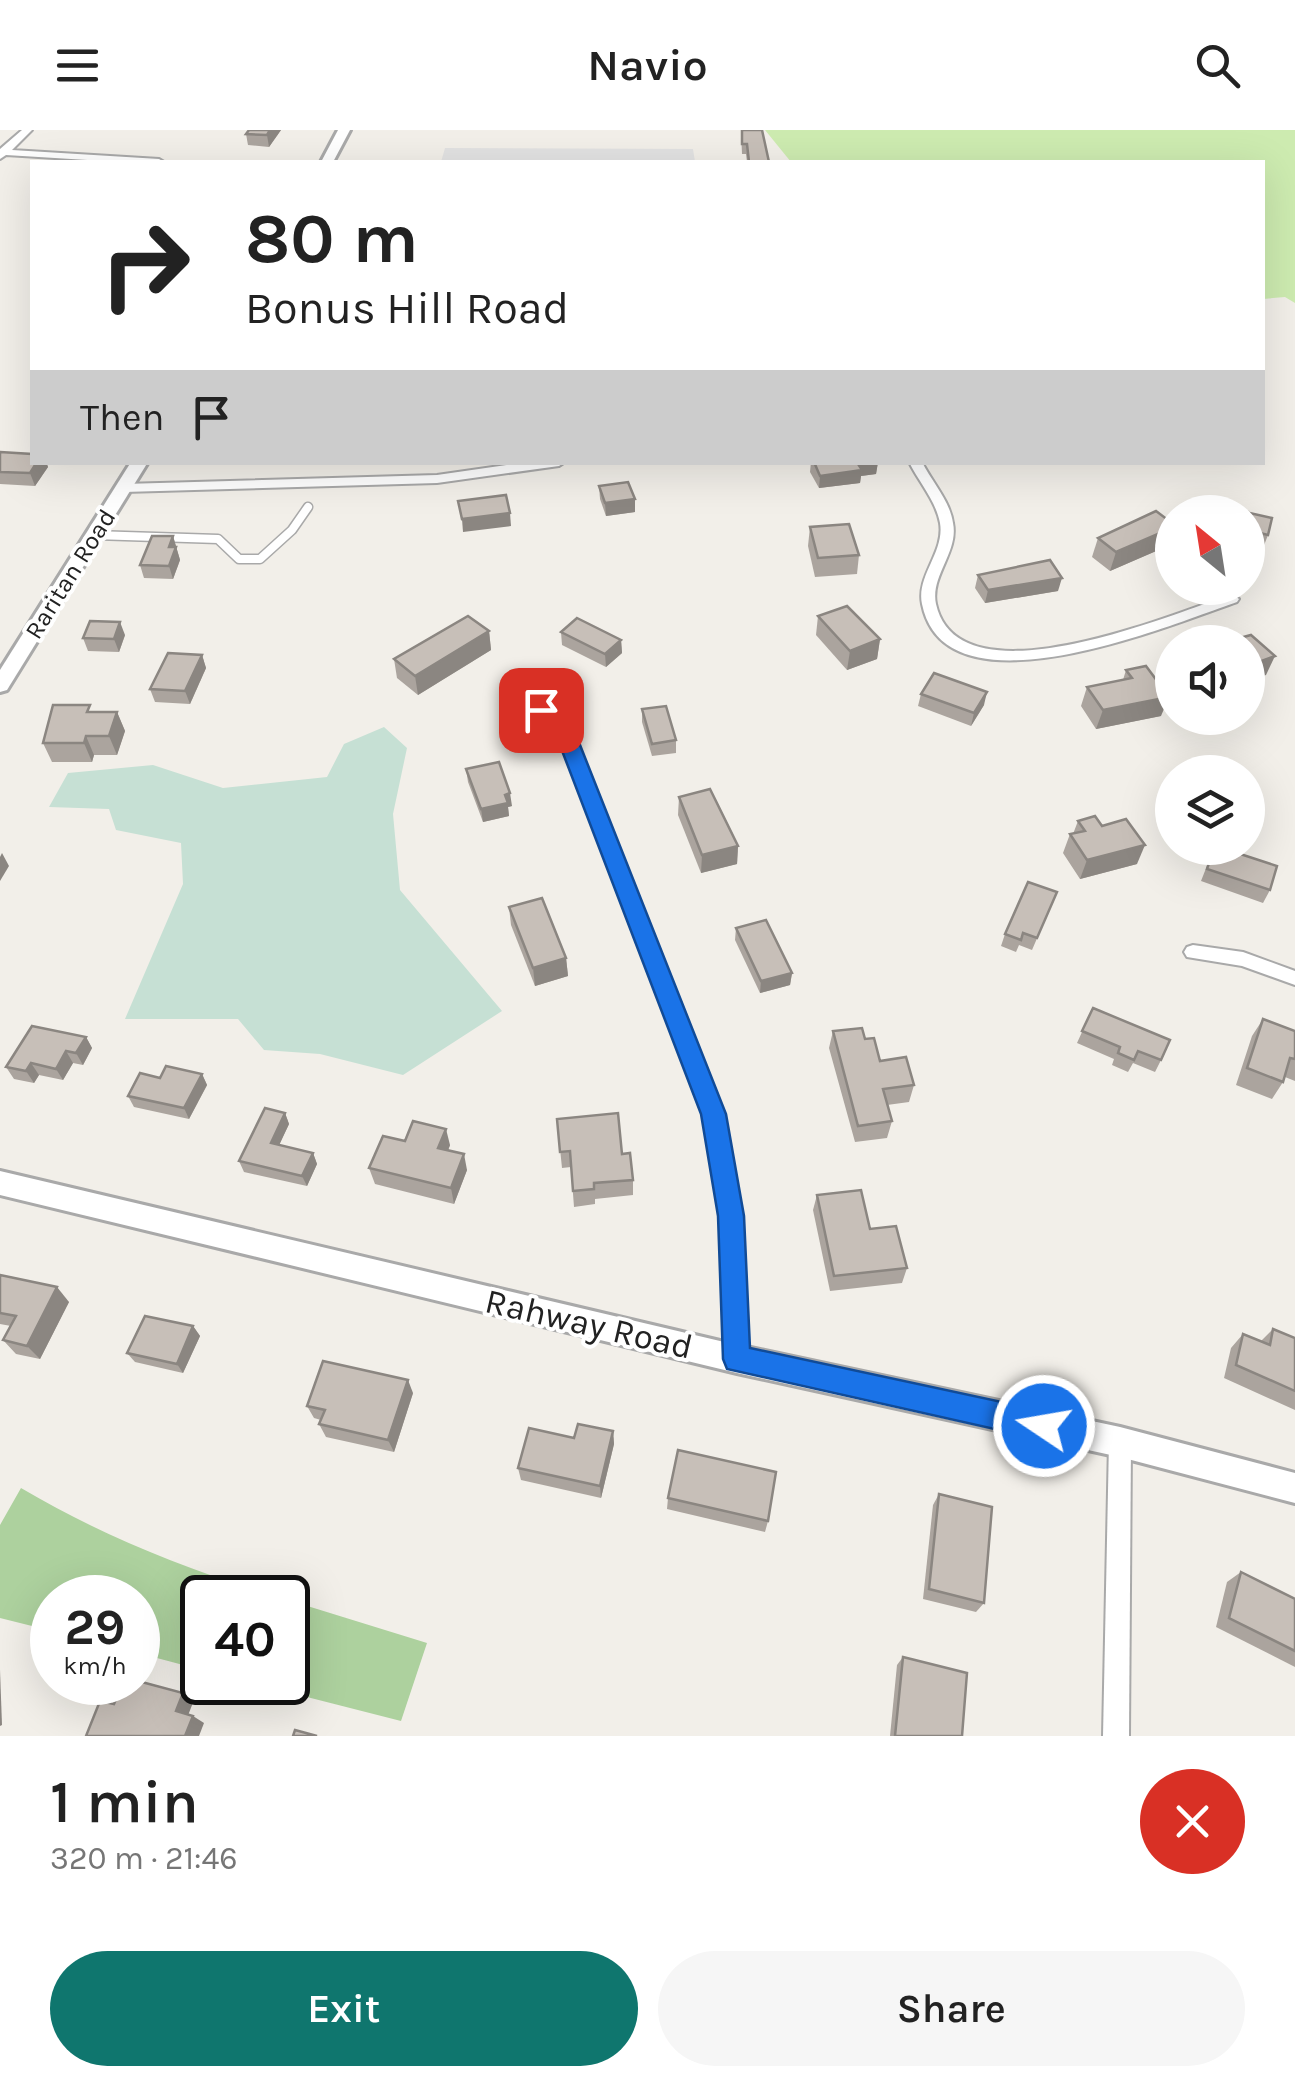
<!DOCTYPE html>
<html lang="en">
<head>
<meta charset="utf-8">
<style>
  :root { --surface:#fff; --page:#f6f6f6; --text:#222; --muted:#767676; --accent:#0f766e }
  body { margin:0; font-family:Karla,sans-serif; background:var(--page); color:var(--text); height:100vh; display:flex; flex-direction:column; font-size:38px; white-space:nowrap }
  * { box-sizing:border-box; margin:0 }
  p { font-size:32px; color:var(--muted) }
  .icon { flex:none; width:55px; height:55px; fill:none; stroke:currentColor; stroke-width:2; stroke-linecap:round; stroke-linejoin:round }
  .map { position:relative; height:1606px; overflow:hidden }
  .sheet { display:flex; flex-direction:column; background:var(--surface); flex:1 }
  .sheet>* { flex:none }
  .guide { position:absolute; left:30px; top:30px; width:1235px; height:305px; border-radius:0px; box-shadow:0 10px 40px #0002; background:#fff; color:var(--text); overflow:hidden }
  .needle { width:65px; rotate:330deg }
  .controls { position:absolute; left:1155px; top:365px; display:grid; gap:20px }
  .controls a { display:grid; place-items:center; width:110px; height:110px; border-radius:50%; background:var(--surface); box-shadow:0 10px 40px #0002; font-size:50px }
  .speed { position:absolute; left:30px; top:1445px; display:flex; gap:20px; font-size:50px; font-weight:700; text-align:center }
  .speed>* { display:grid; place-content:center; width:130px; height:130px; border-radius:50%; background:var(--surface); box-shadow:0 10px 40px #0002; line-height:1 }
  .speed small { font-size:25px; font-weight:400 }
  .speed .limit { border:5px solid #111; border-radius:15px; background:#fff; color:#111 }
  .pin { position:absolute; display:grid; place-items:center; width:85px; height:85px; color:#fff; margin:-42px; border-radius:20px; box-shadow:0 5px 15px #0006 }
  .me { position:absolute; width:110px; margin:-55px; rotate:282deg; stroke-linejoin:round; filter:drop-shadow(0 0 8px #0008) }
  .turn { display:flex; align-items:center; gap:35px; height:210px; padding:0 50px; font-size:45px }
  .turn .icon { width:130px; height:130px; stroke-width:2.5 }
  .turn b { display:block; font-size:70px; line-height:85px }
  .then { display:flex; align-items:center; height:95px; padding:0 50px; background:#0003; gap:20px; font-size:38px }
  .round { display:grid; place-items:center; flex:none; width:105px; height:105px; border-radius:52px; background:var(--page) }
  .head { display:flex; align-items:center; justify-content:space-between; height:170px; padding:0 50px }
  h1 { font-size:60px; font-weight:600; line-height:75px }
  .primary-button { display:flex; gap:20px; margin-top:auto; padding:20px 50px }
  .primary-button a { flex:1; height:115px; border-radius:60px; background:var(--accent); color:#fff; font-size:40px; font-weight:600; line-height:115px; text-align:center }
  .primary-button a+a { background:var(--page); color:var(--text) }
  header { display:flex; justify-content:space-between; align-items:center; height:130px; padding:0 50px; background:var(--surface); font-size:45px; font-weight:600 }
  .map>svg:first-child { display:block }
</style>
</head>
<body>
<header><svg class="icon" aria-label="menu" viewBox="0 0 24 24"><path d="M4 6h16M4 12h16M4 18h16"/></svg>Navio<svg class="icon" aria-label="search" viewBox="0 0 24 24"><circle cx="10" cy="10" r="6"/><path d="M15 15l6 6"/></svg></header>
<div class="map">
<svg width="1295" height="1606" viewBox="0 0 1295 1606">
  <rect width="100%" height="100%" fill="#f2efe9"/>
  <!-- grass -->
  <polygon fill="#cdebb0" points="765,0 1295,0 1295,173 1285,167 1263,169 1262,32 791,32"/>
  <!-- forest -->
  <g fill="#add19e">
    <path d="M21 1358C102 1406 188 1440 278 1467L202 1468V1540L138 1523V1468H52V1501L0 1488V1395Z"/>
    <polygon points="288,1470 427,1513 401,1591 252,1553 288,1552"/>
  </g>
  <!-- wetland -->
  <polygon fill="#c6e0d4" points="384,597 407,618 393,684 400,760 502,881 403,945 320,924 264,920 238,889 125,889 183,754 181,713 116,700 109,679 49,677 68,643 153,635 223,658 327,647 344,614"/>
  <!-- parking -->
  <polygon fill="#e2e2e2" points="445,18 693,19 695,32 441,32"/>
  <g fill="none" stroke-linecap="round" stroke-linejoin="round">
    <!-- service casing -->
    <g stroke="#a9a9a9" stroke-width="11">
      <polyline id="service" points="94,405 218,409 239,429 260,429 292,400 308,377"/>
    </g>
    <!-- minor casing -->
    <g stroke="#a9a9a9" stroke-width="4">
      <g id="minor">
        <polygon points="22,0 32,0 12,20 159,29 164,32 120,32 6,25 0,29 0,19"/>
        <polygon points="528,332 565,332 559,336 437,353 124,362 117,358 124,354 437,345"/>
        <path d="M909 332H922C932 352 950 371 953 393 959 422 930 446 936 474 958 574 1168 486 1227 466L1232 464 1239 469 1237 472C1170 495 945 590 922 474 916 446 945 422 940 393 936 371 919 352 909 332Z"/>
        <polygon points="541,574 546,575 578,615 723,984 741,1086 748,1229 745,1237 737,1240 729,1237 726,1229 721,1086 703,984 563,617 533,579"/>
        <polygon points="1193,815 1243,822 1295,841 1295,855 1242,836 1187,827 1184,822 1187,817"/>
        <polygon points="1120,1301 1128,1304 1131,1312 1129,1606 1103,1606 1109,1312 1112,1304"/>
      </g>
    </g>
    <!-- tertiary casing -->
    <g stroke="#a9a9a9" stroke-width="6">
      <g id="tertiary">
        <polygon points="338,0 350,0 333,32 321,32"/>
        <polygon points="131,332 148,332 7,560 0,562 0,540"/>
        <polygon points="0,1041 737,1215 1120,1297 1295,1343 1295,1373 1120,1327 737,1243 0,1065"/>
      </g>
    </g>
    <!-- service -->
    <use href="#service" stroke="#fff" stroke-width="8"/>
    <!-- minor -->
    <use href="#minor" fill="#fff" fill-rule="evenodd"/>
    <!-- tertiary -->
    <use href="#tertiary" fill="#fff" fill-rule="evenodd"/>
  </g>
  <!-- wall -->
  <g fill="#aba49e">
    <polygon points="281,0 269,17 248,15 246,4"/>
    <polygon points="741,0 769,32 747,32 746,24 742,24"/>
    <polygon points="0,322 32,332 46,332 48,337 35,356 0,354"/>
    <polygon points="811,332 878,332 876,344 861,346 860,353 819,358 810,342"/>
    <polygon points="599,356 635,369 635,382 606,386 600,369"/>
    <polygon points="1248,382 1268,405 1263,418 1248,414"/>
    <polygon points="1172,393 1172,408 1170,415 1110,441 1092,427 1098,408"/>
    <polygon points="810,397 859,425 857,444 815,447 808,416"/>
    <polygon points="173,406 180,430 173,449 144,448 140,435"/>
    <polygon points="978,445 1058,461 985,473 975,458"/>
    <polygon points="818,486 880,509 877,529 847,540 816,505"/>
    <polygon points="489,501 491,520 418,565 397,548 394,529"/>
    <polygon points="561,502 621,510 622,523 606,537 562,515"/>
    <polygon points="125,505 119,522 88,521 83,508"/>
    <polygon points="202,525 206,538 190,574 155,572 150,559"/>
    <polygon points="1126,540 1161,586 1096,599 1081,576 1087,557 1123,550"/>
    <polygon points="921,564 984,575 971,596 918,576"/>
    <polygon points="642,579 676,610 676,623 652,626 642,592"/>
    <polygon points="93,582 117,582 125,601 117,625 94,625 92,632 52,632 43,613"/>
    <polygon points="466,639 512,676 508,677 509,686 483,692 468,652"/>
    <polygon points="679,667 738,716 737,734 701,743 678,685"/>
    <polygon points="1078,691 1137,734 1080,749 1063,723 1070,704 1073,704"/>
    <polygon points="1214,718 1270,760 1263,773 1201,751"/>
    <polygon points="1057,762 1032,820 1019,815 1016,822 1001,816 1005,804"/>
    <polygon points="509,777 566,828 568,846 535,856 511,795"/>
    <polygon points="736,798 792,843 790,855 760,863 735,810"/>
    <polygon points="1093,878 1161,930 1155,942 1133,933 1128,942 1112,935 1114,929 1077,913"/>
    <polygon points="1263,889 1295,901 1295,951 1285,947 1283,952 1272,969 1236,955 1252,906"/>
    <polygon points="833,901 865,909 880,931 914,955 909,972 887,975 892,991 887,1008 855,1012 829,918"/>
    <polygon points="86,907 92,918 83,935 73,933 63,950 39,945 34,953 14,949 6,937"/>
    <polygon points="202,944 207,955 189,989 134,977 128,966"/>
    <polygon points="285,983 289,994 279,1015 313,1023 317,1034 307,1056 244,1042 239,1031"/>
    <polygon points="557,989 622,1024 633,1050 633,1065 595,1069 595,1074 574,1077 571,1037 562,1038"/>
    <polygon points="405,1011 450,1015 448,1021 467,1040 454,1074 375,1054 369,1038"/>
    <polygon points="817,1065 870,1099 907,1138 902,1153 830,1161 813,1080"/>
    <polygon points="0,1145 69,1172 40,1229 16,1224 3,1210 11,1196 0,1194"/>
    <polygon points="193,1196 200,1206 183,1243 135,1232 127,1223"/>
    <polygon points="1273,1199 1295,1208 1295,1280 1224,1248 1231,1218 1243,1204 1261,1211"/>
    <polygon points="413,1263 394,1322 326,1307 319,1294 321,1290 314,1288 307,1276"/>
    <polygon points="613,1301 614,1314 601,1368 521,1350 518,1338 574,1308"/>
    <polygon points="939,1364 984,1473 976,1482 923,1469 933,1375"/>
    <polygon points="668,1368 768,1391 765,1402 667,1379"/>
    <polygon points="1241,1442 1295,1469 1295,1537 1216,1497 1227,1452"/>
    <polygon points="903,1527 962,1606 890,1606 897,1535"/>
  </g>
  <!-- shaded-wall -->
  <g fill="#8b8681">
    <polygon points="270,0 281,0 269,17 267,5"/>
    <polygon points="37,332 46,332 48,337 35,356 30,343"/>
    <polygon points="869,332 878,332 876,344 861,346 860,353 819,358 820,346 858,334"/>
    <polygon points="635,369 635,382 606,386 605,373"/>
    <polygon points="510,383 511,396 463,402 462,389"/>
    <polygon points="1172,398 1172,408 1170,415 1110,441 1116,422"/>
    <polygon points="173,406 180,430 173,449 169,436 169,417"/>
    <polygon points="1062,448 1058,461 985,473 988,460"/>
    <polygon points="120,492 125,505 119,522 114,509"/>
    <polygon points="489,501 491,520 418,565 415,546"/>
    <polygon points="880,509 877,529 847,540 850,521"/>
    <polygon points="621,510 622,523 606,537 605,524"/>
    <polygon points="202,525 206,538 190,574 185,561"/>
    <polygon points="1275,526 1266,545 1248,552 1248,536"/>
    <polygon points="987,562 984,575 971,596 974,583"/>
    <polygon points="1169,567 1161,586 1096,599 1103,580"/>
    <polygon points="117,582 125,601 117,625 109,606"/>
    <polygon points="86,606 94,625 92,632 84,613"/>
    <polygon points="510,663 512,676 508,677 509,686 483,692 481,679 505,665"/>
    <polygon points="1145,715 1137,734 1080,749 1087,730"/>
    <polygon points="738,716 737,734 701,743 702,725"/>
    <polygon points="2,723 9,736 0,751 0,727"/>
    <polygon points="566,828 568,846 535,856 533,838"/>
    <polygon points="792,843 790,855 760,863 761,851"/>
    <polygon points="86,907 92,918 83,935 76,923"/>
    <polygon points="66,921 73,933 63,950 56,939"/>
    <polygon points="31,933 39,945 34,953 26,941"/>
    <polygon points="202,944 207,955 189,989 184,978"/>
    <polygon points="285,983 289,994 275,1024 271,1013"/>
    <polygon points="446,999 450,1015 442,1035 438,1018"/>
    <polygon points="313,1023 317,1034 307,1056 302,1046"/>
    <polygon points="464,1024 467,1040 454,1074 451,1058"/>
    <polygon points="57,1157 69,1172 40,1229 27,1216"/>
    <polygon points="193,1196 200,1206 183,1243 177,1234"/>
    <polygon points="408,1250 413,1263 394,1322 388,1310"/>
    <polygon points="613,1301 614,1314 601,1368 600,1356"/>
    <polygon points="0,1540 2,1595 0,1596"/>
    <polygon points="183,1563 194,1570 187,1588 176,1581"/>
    <polygon points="193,1586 204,1593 199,1606 185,1606"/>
  </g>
  <!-- building -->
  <g fill="#c7bfb8" stroke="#8b8681" stroke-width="2.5">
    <polygon points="249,0 270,0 267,5 246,4"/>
    <polygon points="742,0 762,0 769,32 749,32 747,14 742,14"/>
    <polygon points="0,322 32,324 32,332 37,332 30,343 0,342"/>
    <polygon points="814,332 869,332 858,334 862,340 820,346"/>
    <polygon points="628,352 635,369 605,373 599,356"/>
    <polygon points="506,365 510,383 462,389 458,371"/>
    <polygon points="1223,377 1272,388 1268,405 1248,400 1248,382 1222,382"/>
    <polygon points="1156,381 1172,393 1172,398 1116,422 1098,408"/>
    <polygon points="849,394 859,425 818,428 810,397"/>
    <polygon points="152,406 173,406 169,417 176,417 169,436 140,435"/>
    <polygon points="1050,430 1062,448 988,460 978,445"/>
    <polygon points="847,476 880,509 850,521 818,486"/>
    <polygon points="468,486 489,501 415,546 394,529"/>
    <polygon points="577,488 621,510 605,524 561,502"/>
    <polygon points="90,491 120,492 114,509 83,508"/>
    <polygon points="1251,505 1275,526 1248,536 1248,512 1225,512"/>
    <polygon points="168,523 202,525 185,561 150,559"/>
    <polygon points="1146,536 1169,567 1103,580 1087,557 1132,548 1126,540"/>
    <polygon points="934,543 987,562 974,583 921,564"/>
    <polygon points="53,575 90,575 87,582 117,582 109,606 86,606 84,613 43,613"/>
    <polygon points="666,576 676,610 652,614 642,579"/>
    <polygon points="499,632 510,663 505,665 508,673 481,679 466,639"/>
    <polygon points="710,659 738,716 702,725 679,667"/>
    <polygon points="1095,686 1102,696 1126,689 1145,715 1087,730 1070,704 1085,701 1078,691"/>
    <polygon points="1214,718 1222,718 1277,736 1270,760 1207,739"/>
    <polygon points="1028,752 1057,762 1037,808 1023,803 1021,810 1005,804"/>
    <polygon points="542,768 566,828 533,838 509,777"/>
    <polygon points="766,790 792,843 761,851 736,798"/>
    <polygon points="1093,878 1170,910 1161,930 1138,921 1134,930 1118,923 1120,917 1082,901"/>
    <polygon points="1263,889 1295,901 1295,929 1290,928 1283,952 1247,938"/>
    <polygon points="32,896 86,907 76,923 66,921 56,939 31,933 26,941 6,937"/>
    <polygon points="862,898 865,909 874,908 880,931 906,927 914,955 883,959 892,991 858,996 833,901"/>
    <polygon points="166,936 202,944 184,978 128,966 140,943 160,948"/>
    <polygon points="265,978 285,983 271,1013 313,1023 302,1046 239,1031"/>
    <polygon points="618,983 622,1024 630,1023 633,1050 594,1053 594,1059 573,1061 570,1021 560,1022 557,989"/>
    <polygon points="413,991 446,999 438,1018 464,1024 451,1058 369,1038 383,1006 405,1011"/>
    <polygon points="861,1060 870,1099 896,1096 907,1138 834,1146 817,1065"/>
    <polygon points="0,1145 57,1157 27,1216 3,1210 16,1186 0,1183"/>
    <polygon points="145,1186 193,1196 177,1234 127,1223"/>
    <polygon points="1273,1199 1295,1208 1295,1261 1236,1235 1243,1204 1270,1215"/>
    <polygon points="323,1231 408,1250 388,1310 319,1294 325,1280 307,1276"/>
    <polygon points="578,1294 613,1301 600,1356 518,1338 529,1298 574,1308"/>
    <polygon points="678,1320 776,1342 768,1391 668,1368"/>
    <polygon points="939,1364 992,1377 984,1473 929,1459"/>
    <polygon points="1241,1442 1295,1469 1295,1521 1229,1488"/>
    <polygon points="903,1527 967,1543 962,1606 895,1606"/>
    <polygon points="138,1551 183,1563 176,1581 193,1586 185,1606 86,1606 100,1571 114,1574 123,1552 138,1552"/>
    <polygon points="295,1600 317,1606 293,1606"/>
  </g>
  <!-- route -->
  <polygon fill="#1a73e8" stroke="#114b97" stroke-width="2.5" points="541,573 548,575 580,615 726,984 744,1086 750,1218 1044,1281 1054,1285 1058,1296 1054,1306 1044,1310 727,1239 723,1229 718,1086 701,984 561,618 531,580"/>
  <g text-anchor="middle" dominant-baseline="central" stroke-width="8" stroke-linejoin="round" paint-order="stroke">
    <!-- far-street labels -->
    <g font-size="25" fill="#222" stroke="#fff">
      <text transform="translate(70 444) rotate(-58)">Raritan Road</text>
    </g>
    <!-- near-street labels -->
    <g font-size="35" fill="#222" stroke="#fff">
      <text transform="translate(589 1194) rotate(13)">Rahway Road</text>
    </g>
  </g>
</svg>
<div class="controls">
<a><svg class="needle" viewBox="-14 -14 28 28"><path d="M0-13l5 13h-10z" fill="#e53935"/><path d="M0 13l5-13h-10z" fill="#767676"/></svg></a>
<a><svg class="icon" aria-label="sound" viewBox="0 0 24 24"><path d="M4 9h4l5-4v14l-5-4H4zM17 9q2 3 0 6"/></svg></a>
<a><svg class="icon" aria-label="layers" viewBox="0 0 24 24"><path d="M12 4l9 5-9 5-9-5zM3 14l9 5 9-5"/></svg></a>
</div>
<div class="speed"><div>29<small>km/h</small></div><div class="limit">40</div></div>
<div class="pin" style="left:541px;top:580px;background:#d93025"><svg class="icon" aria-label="arrive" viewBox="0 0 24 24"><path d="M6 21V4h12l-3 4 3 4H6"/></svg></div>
<svg class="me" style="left:1044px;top:1296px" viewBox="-20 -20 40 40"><circle r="17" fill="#1a73e8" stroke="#fff" stroke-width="3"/><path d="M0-11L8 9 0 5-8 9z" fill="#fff"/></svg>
<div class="guide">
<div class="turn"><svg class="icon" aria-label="right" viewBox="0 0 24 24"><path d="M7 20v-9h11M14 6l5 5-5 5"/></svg><div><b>80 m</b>Bonus Hill Road</div></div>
<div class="then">Then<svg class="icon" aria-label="arrive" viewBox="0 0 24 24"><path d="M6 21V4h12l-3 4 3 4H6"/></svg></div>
</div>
</div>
<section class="sheet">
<div class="head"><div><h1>1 min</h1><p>320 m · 21:46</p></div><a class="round" style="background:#d93025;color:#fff"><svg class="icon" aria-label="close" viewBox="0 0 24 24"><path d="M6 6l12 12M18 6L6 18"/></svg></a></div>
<div class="primary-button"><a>Exit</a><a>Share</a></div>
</section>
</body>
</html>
